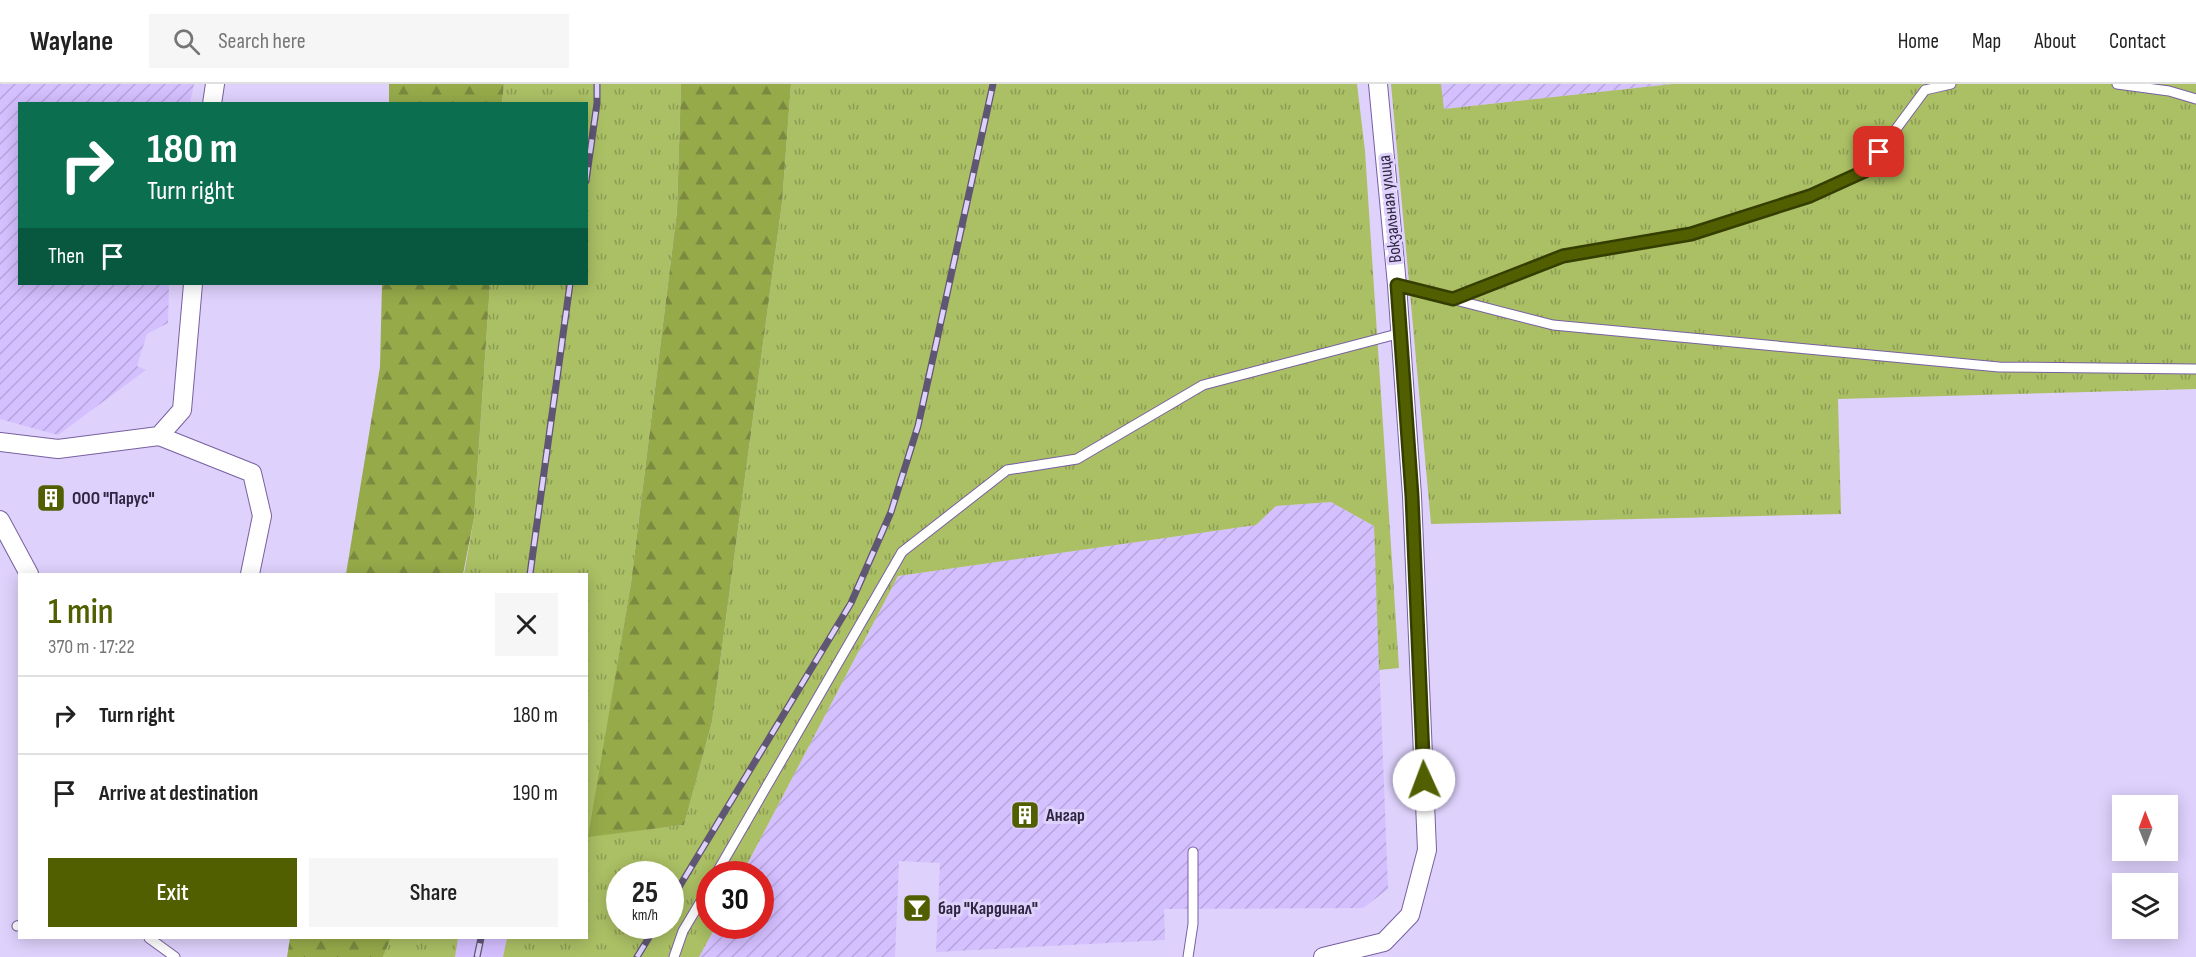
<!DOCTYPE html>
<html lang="en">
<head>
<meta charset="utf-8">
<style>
  :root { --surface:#fff; --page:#f6f6f6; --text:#222; --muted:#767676; --line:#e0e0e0; --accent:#515f01 }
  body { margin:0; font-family:"Sofia Sans Condensed",sans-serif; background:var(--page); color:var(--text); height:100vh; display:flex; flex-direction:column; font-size:22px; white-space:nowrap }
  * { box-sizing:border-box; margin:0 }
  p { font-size:20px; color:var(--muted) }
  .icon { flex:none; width:33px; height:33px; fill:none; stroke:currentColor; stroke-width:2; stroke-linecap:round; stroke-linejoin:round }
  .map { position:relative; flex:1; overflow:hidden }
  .side { position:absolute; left:18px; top:489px; width:570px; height:366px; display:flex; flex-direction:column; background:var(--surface); border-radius:0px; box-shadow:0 3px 15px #0003 }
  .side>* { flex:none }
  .guide { position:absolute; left:18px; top:18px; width:570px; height:183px; border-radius:0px; box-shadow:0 3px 15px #0003; background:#0b6e4f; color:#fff; overflow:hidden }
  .needle { width:39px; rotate:359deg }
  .controls { position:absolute; left:2112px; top:711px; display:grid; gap:12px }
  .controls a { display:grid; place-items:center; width:66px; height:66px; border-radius:0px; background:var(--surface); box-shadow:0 3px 15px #0003; font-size:30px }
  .speed { position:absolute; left:606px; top:777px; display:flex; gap:12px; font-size:30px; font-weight:700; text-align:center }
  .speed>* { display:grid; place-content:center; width:78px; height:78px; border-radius:50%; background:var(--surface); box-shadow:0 3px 15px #0003; line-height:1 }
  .speed small { font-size:15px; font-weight:400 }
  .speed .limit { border:9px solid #d22; background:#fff; color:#111 }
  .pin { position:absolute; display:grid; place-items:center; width:51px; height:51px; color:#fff; margin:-26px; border-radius:12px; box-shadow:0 3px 9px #0006 }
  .me { position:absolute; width:66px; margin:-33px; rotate:358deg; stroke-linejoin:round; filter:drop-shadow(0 0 4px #0008) }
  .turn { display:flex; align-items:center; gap:21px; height:126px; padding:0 30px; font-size:27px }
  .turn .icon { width:78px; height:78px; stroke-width:2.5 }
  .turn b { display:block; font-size:42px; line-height:51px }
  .then { display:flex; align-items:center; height:57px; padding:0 30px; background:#0003; gap:12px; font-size:22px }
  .round { display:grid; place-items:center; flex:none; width:63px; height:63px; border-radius:0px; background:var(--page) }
  .head { display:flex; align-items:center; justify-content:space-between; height:102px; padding:0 30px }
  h1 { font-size:36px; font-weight:600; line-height:45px; color:var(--accent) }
  .button { display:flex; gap:12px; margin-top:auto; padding:12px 30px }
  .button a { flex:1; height:69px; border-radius:0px; background:var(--accent); color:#fff; font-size:24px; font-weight:600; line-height:69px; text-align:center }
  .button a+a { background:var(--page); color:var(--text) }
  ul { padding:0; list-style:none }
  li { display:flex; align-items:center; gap:18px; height:78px; padding:0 30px; border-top:2px solid var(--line) }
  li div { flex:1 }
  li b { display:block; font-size:22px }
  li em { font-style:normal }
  header { display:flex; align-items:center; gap:36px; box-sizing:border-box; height:84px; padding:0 30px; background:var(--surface); border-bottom:2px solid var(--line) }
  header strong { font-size:28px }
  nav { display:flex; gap:33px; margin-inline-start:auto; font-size:21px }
  .search { width:420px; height:54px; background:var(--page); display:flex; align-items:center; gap:15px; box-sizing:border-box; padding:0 21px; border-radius:0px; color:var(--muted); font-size:22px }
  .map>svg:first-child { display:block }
</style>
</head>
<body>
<header>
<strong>Waylane</strong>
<div class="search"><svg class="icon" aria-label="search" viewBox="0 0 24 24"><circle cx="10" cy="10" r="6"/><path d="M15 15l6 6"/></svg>Search here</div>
<nav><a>Home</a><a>Map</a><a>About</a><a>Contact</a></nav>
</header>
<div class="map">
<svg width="2196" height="873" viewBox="0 0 2196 873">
  <defs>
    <pattern id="industrial-furrows" width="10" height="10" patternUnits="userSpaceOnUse" patternTransform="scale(1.5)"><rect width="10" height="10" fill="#d4bfff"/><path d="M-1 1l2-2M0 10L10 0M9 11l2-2" fill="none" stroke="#b6a4dc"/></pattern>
    <pattern id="grass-tufts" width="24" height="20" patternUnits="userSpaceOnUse" patternTransform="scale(1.5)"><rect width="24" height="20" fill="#abbf64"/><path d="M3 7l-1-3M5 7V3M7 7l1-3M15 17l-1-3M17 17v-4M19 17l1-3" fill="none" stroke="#8c9b54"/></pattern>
    <pattern id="forest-firs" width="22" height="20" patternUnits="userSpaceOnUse" patternTransform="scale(1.5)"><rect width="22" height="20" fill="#96aa4a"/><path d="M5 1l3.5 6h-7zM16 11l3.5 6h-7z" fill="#7b8a3f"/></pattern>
  </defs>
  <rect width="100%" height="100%" fill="#ded1fc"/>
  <!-- built -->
  <polygon fill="#d4bfff" points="458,854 507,854 503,873 455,873"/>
  <!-- industrial -->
  <g fill="url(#industrial-furrows)">
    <polygon points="0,0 194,0 190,19 20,20 20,200 169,200 168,239 147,250 137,282 146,286 58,351 0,335"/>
    <polygon points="1441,0 1672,0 1443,25"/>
    <polygon points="1331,418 1374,442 1388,805 1363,824 1164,825 1165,856 936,868 940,779 899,777 895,873 699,873 716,842 760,842 760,790 742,790 898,492 1256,441 1276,422"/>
  </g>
  <!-- grass -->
  <g fill="url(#grass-tufts)" fill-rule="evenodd">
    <path d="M504 0H681L677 127 631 499 589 752 684 741 712 638 782 119 791 0H1357L1365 67 1399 584 1379 586 1374 442 1331 418 1276 422 1256 441 898 492 742 790H710V842H716L699 873H503L507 854H586V490H464L474 434 490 200H586V20L502 19ZM620 790H670V842H620Z"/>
    <polygon points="1391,0 1441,0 1444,25 1672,0 2196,0 2196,305 1838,315 1841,430 1431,440"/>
    <polygon points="391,854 458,854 455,873 383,873"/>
  </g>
  <!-- forest -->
  <g fill="url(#forest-firs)">
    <polygon points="389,0 504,0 502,19 389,19"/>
    <polygon points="681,0 791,0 782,119 712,638 684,741 588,753 631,499 677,127"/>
    <polygon points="382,200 490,200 474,434 463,490 346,490 380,283"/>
    <polygon points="290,854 391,854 383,873 287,873"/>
  </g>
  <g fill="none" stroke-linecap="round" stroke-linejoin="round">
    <!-- lane casing -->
    <g stroke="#7860a1" stroke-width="11">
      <g id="lane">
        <polyline points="2117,0 2169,7 2196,15"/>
        <polyline points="1397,201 1553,241 1999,283 2196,285"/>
        <polyline points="1453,215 1563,172 1691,150 1810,112 1865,87 1925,6 1951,0"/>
        <polyline points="716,790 902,468 1007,386 1077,375 1203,301 1401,249"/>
        <polyline points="17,842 20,841"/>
        <polyline points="149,854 175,873"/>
        <polyline points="674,873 683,847 710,802"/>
        <polyline points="1188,873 1193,840 1193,768"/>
      </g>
    </g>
    <!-- street casing -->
    <g stroke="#7860a1" stroke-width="20">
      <g id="street">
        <polyline points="212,20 215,0"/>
        <polyline points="159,352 252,389 262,432 250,490"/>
        <polyline points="0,358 58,365 159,352 182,326 193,200"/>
        <polyline points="0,436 29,490"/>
        <polyline points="1323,873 1384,858 1410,831 1427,766 1412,412 1397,201 1378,0"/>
      </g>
    </g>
    <!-- lane -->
    <use href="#lane" stroke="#fff" stroke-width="9"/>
    <!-- street -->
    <use href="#street" stroke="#fff" stroke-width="18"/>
    <!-- rail casing -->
    <g stroke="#5f5575" stroke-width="7">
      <g id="rail">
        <polyline points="586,97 597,19 597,0"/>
        <polyline points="530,490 570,200"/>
        <polyline points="670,818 851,519 891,428 918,342 993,0"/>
        <polyline points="477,873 481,854"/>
        <polyline points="637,873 656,842"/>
      </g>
    </g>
    <!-- rail -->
    <use href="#rail" stroke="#ded1fc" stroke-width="4.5" stroke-dasharray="14" stroke-linecap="butt"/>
  </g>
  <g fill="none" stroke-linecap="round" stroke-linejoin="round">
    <!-- route casing -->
    <g stroke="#353e01" stroke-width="15">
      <polyline id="route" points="1424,696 1412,412 1397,201 1453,215 1563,172 1691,150 1810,112 1865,87 1879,68"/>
    </g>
    <!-- route -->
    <use href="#route" stroke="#515f01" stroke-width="10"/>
  </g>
  <!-- icons -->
  <defs>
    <g id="building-square" transform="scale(1.5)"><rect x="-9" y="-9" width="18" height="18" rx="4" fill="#515f01" stroke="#ded1fc"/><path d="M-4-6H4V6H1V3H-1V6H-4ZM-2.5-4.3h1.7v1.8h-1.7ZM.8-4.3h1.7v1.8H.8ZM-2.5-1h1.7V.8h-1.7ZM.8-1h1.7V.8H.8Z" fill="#fff"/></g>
    <g id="bar-square" transform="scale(1.5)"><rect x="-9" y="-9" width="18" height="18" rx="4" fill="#515f01" stroke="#ded1fc"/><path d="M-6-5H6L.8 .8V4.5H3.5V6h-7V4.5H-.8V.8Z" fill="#fff"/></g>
  </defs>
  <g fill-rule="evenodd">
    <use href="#building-square" x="51" y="414"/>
    <use href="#building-square" x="1025" y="731"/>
    <use href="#bar-square" x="917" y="824"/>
  </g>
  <g text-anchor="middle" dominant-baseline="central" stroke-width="6" stroke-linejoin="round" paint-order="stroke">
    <!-- street labels -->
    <g font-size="18" fill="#2f2641" stroke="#ded1fc">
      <text transform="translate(1390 125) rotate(-96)">Вокзальная улица</text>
    </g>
    <!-- poi labels -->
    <g font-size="18" font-weight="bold" fill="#2f2641" stroke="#ded1fc" text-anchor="start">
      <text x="72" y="414">ООО "Парус"</text>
      <text x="1046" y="731">Ангар</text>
      <text x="938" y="824">бар "Кардинал"</text>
    </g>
  </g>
</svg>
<div class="controls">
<a><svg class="needle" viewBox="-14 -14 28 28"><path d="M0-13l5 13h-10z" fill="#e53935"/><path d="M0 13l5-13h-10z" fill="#767676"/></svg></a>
<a><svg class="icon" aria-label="layers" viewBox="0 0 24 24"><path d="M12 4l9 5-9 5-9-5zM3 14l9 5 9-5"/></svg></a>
</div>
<div class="speed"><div>25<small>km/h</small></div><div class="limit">30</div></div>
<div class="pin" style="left:1879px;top:68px;background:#d93025"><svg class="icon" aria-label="arrive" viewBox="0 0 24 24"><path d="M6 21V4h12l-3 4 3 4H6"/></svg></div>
<svg class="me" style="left:1424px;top:696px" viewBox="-20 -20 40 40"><circle r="19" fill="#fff"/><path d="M0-13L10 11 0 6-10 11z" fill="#515f01"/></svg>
<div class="guide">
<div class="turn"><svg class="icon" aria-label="right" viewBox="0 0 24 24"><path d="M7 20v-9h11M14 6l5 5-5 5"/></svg><div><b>180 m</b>Turn right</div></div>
<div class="then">Then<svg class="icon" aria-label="arrive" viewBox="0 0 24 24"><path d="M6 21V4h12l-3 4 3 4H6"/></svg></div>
</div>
<section class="side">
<div class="head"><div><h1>1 min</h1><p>370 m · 17:22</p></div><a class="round"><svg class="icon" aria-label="close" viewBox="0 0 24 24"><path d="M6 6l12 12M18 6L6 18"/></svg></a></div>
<ul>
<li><svg class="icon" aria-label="right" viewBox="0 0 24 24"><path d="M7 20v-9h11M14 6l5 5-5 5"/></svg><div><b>Turn right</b></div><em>180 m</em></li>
<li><svg class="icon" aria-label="arrive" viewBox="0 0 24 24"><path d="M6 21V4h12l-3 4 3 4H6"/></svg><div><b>Arrive at destination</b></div><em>190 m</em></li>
</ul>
<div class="button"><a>Exit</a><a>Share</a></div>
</section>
</div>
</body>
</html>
